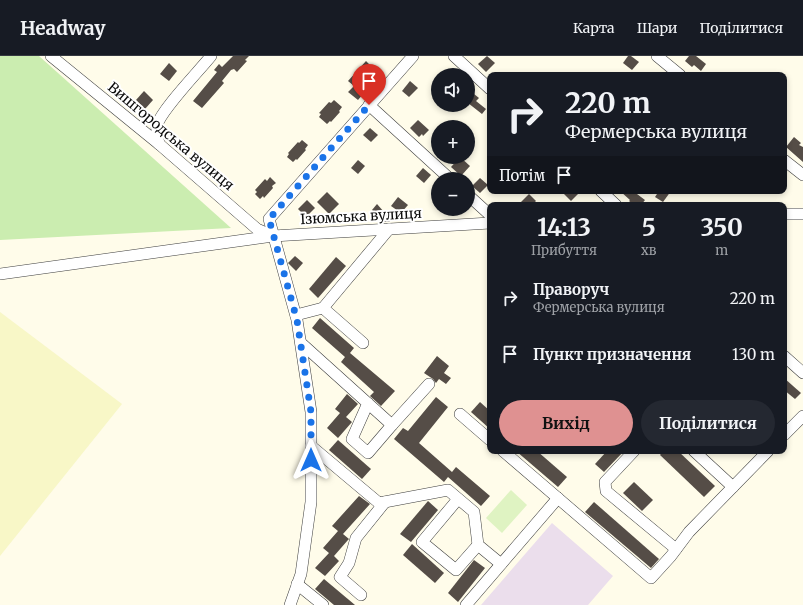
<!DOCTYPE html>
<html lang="uk">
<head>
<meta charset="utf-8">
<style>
  :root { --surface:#171b24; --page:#242831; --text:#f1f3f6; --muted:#9ea1a6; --line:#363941; --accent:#df9191 }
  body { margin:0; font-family:Merriweather,serif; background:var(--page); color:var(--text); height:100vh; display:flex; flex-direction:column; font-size:15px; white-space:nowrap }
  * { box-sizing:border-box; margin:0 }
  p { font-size:13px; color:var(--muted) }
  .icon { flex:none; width:22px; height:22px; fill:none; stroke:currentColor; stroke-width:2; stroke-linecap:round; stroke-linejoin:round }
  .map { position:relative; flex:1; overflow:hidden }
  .side { position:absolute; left:487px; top:146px; width:300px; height:252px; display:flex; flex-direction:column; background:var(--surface); border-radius:8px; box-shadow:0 2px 6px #0003 }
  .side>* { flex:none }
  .guide { position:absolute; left:487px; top:16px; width:300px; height:122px; border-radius:8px; box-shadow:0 2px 6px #0003; background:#171b24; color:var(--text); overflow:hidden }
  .fabs { position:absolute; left:431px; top:12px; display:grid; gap:8px }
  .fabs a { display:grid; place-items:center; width:44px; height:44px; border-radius:50%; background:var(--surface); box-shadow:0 2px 6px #0003; font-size:20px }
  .pin { position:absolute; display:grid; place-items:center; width:34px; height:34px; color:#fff; margin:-41px -17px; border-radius:50% 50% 50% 0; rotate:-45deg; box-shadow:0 0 4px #0007 }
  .pin .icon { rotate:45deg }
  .me { position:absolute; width:44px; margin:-22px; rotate:0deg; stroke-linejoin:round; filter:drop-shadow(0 0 3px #0008) }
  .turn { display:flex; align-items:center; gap:14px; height:84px; padding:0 12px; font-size:18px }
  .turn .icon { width:52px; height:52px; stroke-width:2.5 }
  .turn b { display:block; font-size:28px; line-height:34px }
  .then { display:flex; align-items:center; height:38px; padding:0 12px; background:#0003; gap:8px; font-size:15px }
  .eta { display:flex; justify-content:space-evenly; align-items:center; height:68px; text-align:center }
  .eta b { font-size:24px; font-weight:700; line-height:28px }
  .action { display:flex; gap:8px; margin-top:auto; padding:8px 12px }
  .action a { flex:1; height:46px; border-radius:24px; background:var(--accent); color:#111; font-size:16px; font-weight:700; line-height:46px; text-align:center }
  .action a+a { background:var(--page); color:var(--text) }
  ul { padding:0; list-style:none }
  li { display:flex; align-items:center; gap:12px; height:56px; padding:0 12px }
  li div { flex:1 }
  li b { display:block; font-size:15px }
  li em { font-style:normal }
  header { display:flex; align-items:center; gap:24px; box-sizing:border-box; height:56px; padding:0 20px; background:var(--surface); border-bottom:1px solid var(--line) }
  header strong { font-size:19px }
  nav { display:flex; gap:22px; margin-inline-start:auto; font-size:14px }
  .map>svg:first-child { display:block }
</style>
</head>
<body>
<header>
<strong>Headway</strong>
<nav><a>Карта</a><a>Шари</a><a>Поділитися</a></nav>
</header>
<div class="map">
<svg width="803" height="549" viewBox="0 0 803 549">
  <rect width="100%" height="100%" fill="#fffcea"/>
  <!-- industrial -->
  <polygon fill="#ebdeec" points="552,467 613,520 588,549 481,549"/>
  <!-- farmland -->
  <polygon fill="#f8f7c7" points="0,256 122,348 0,500"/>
  <!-- green -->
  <polygon fill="#cbedb0" points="0,0 39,0 231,172 0,184"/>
  <!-- pitch -->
  <polygon fill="#dff3c2" points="511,434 527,449 502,477 486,462"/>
  <!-- building -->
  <g fill="#554d47">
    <polygon points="233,0 249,0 245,4 247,5 237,16 234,13 231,14 222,25 224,27 202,52 193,45 217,16 214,14 219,8 222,11"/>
    <polygon points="487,0 495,7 486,16 478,8"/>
    <polygon points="628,0 631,0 639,6 632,14 623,7"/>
    <polygon points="689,0 696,0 706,8 701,15 694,9 692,11 685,5"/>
    <polygon points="366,5 375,14 373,16 374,18 359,34 363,38 358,44 348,36 354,30 348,25"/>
    <polygon points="169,7 177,15 169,25 160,18"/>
    <polygon points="410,25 418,32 409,41 402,35"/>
    <polygon points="144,35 153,44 145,53 136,44"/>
    <polygon points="474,38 479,42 476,45 486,53 482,58 468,47"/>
    <polygon points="334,44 342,51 339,55 340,56 331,66 330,65 327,68 319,61 321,58 319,57 329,46 331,47"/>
    <polygon points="418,64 429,74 423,80 422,78 419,81 410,72"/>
    <polygon points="370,72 378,79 371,86 363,79"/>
    <polygon points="794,81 801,87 799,89 803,91 803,106 786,91"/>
    <polygon points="302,84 308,89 305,93 306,94 297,104 296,103 293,106 287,101 289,98 288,97 298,86 299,87"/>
    <polygon points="460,101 470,110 461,120 451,111"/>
    <polygon points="358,104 365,110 358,118 351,112"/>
    <polygon points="423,112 431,119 424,127 416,120"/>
    <polygon points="270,121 276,127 272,130 273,132 264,142 263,140 260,143 255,138 257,136 255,134 265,123 267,125"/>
    <polygon points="480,122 488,129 480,137 472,130"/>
    <polygon points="561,135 581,135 571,145"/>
    <polygon points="620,135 633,135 645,144 641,149 634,149 629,145 630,144"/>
    <polygon points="659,135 671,135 663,146 655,141"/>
    <polygon points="327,136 339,148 329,158 317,146"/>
    <polygon points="529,138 536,145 532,149 524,149 521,146"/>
    <polygon points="398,141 408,149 401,157 391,150"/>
    <polygon points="307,144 315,152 306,161 298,153"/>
    <polygon points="377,148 391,164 389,166 384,166 372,154"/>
    <polygon points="295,200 303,207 296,215 288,207"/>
    <polygon points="336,201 346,210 318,242 309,233"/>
    <polygon points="320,262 354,292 350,297 395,335 381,350 370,340 374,336 341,306 345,301 312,272"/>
    <polygon points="437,300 449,310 444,317 451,322 446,328 439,323 436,327 433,323 424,317"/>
    <polygon points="784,322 801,337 795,343 784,334"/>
    <polygon points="347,338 358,348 346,361 352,366 338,382 327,372 340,357 335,353"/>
    <polygon points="436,341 448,351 419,387 452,416 456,411 490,440 481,450 448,421 444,426 394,383 403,372 408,375"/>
    <polygon points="480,346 490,355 490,373 471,356"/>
    <polygon points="338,384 371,413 362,423 329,394"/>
    <polygon points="516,395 537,395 567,421 558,431"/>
    <polygon points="607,395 624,395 604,416 595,408"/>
    <polygon points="663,395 678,395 715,430 704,441 660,399"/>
    <polygon points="634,426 653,444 642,455 623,437"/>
    <polygon points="359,440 370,448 343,478 349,483 348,484 334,500 339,505 325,520 315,512 329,497 323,492 338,475 332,470"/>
    <polygon points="428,445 438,454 411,486 400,478"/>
    <polygon points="594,446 659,503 651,512 585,456"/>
    <polygon points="412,488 444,517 435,527 403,499"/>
    <polygon points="474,504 485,512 458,546 448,537"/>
    <polygon points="324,523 355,549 334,549 315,533"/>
  </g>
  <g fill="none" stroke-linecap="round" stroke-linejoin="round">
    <!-- minor casing -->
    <g stroke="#3e3e3e" stroke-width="12">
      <g id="minor">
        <polyline points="51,0 159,88 257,173 273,180"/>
        <polyline points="454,0 490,33"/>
        <polyline points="657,0 680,19"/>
        <polyline points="369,49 450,123"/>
        <path d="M159 88C158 82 156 75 157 69 162 53 199 15 211 0"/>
        <polyline points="784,104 803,119"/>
        <polyline points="601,135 616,149"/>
        <polyline points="468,139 490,159"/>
        <polyline points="784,158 803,158"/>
        <polyline points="0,218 273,180 490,167"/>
        <polyline points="296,259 323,252"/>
        <polyline points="301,287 392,369 368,397 352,383 368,347"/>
        <polyline points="363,287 323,252 389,173"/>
        <polyline points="784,300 803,317"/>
        <polyline points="460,358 490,384"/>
        <polyline points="392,369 429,328"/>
        <polyline points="784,379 803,360"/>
        <polyline points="311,390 379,447 448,434 474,456 478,489 501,508"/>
        <polyline points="503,395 651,522 671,500 689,476 768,395"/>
        <polyline points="634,395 605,426 606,435 676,493"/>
        <polyline points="694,395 733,431"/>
        <polyline points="458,443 422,486 456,514 478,489"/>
        <polyline points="297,528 323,549"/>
        <polyline points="361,539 340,521 349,507 356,482 385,446"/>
        <polyline points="290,549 301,518 311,446 311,356 297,264 269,163 413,0"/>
        <polyline points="466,549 558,442"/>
      </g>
    </g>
    <!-- minor -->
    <use href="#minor" stroke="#fff" stroke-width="11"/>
  </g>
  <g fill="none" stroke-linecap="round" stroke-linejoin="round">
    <!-- route -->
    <polyline stroke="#1a73e8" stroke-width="7" stroke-dasharray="0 12.6" points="311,404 311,356 297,264 269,163 369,49"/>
  </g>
  <g text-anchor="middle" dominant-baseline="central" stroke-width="4" stroke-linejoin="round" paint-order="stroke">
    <!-- street labels -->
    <g font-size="14" fill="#0b0b0b" stroke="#fff">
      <text transform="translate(171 80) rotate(40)">Вишгородська вулиця</text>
      <text transform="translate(361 160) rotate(-3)">Ізюмська вулиця</text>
    </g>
  </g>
</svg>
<div class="fabs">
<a><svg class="icon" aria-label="sound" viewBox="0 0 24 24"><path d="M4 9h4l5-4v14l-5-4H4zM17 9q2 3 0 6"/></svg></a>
<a>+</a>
<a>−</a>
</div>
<div class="pin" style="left:369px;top:49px;background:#d93025"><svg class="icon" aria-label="arrive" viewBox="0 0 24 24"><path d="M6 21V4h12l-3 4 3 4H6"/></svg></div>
<svg class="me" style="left:311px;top:404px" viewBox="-20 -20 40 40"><path d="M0-17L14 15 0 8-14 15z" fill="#1a73e8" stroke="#fff" stroke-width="4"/></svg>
<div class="guide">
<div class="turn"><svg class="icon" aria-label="right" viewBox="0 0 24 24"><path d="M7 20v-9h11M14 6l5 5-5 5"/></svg><div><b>220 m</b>Фермерська вулиця</div></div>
<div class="then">Потім<svg class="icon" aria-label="arrive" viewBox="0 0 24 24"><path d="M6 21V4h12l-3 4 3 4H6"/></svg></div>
</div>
<section class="side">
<div class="eta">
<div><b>14:13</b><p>Прибуття</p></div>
<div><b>5</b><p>хв</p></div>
<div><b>350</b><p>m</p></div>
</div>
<ul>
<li><svg class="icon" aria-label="right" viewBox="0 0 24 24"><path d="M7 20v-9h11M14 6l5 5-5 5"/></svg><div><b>Праворуч</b><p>Фермерська вулиця</p></div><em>220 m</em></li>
<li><svg class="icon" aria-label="arrive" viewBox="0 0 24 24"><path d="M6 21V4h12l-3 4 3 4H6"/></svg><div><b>Пункт призначення</b></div><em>130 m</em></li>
</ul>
<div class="action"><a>Вихід</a><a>Поділитися</a></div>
</section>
</div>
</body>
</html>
